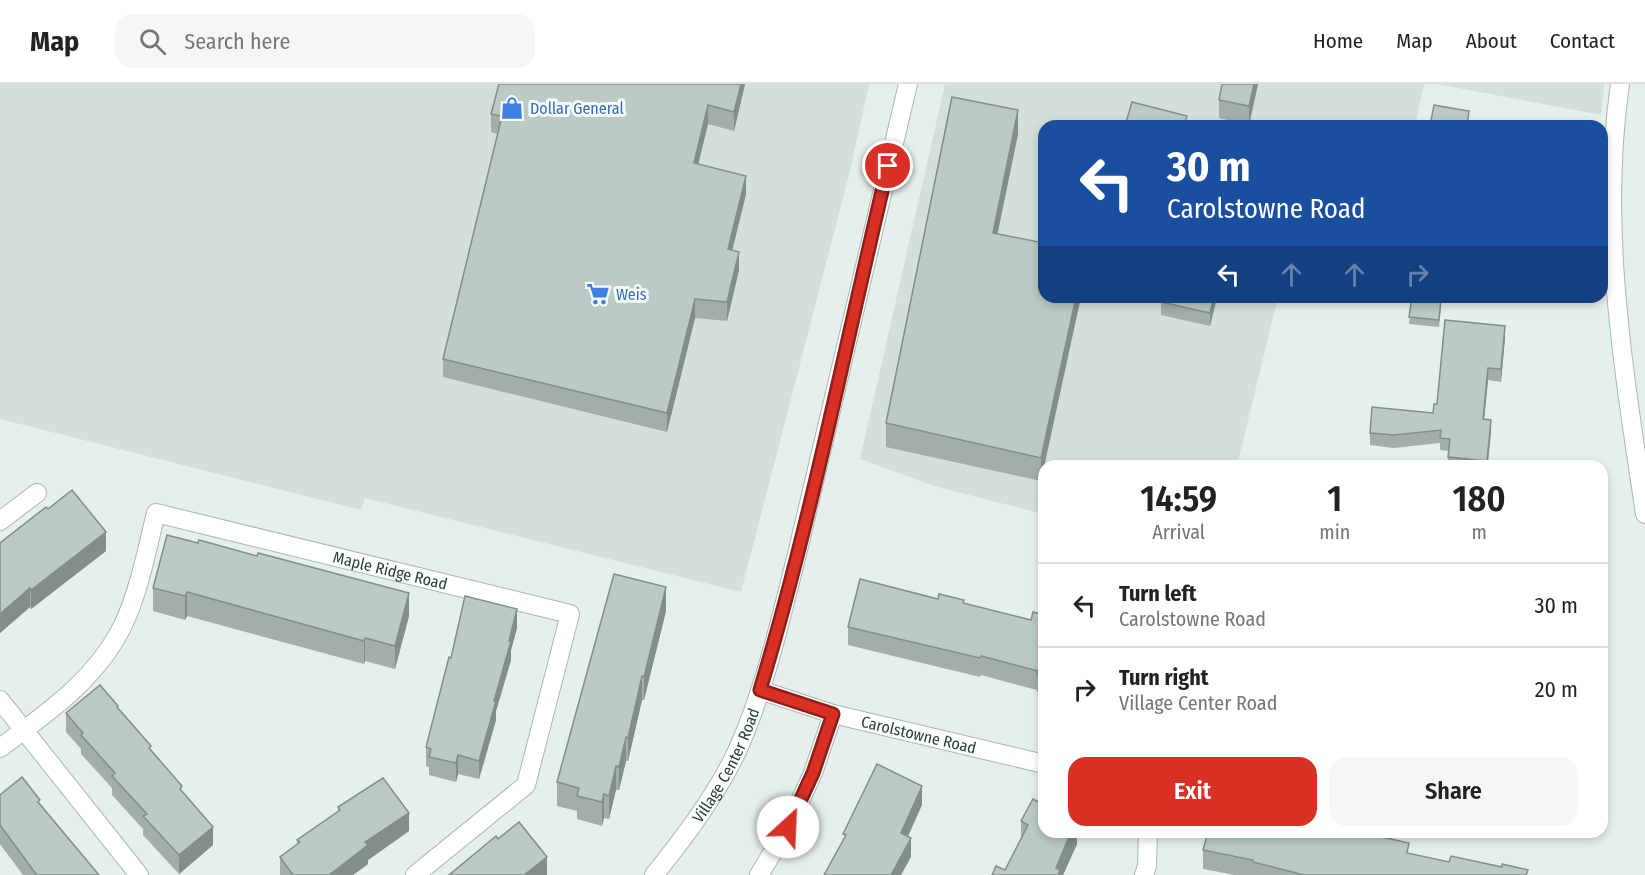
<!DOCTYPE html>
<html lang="en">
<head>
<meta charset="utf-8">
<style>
  :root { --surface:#fff; --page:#f6f6f6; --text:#222; --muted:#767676; --line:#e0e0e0; --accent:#d93025 }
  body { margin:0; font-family:"Fira Sans Condensed",sans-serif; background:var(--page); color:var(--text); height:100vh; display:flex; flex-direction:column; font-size:22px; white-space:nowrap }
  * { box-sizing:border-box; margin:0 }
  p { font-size:20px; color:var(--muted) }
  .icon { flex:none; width:33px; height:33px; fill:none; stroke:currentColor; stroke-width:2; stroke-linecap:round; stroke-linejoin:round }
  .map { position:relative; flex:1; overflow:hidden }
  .panel { position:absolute; left:1038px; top:376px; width:570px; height:378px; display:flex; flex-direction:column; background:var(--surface); border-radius:18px; box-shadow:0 3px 9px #0003 }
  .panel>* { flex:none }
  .top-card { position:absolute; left:1038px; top:36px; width:570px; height:183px; border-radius:18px; box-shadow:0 3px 9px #0003; background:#1a4fa0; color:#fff; overflow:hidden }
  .pin { position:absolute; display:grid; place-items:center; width:51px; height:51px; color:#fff; margin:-26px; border:3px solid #fff; border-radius:50%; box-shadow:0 2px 6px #0007 }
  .me { position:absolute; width:66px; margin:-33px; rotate:25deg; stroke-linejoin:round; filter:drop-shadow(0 0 4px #0008) }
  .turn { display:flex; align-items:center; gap:21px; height:126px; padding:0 30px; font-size:27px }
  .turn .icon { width:78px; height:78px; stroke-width:2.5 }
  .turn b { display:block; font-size:42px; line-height:51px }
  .lanes { display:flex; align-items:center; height:57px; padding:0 30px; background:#0003; justify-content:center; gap:30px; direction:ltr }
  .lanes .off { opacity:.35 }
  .eta { display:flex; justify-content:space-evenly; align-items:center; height:102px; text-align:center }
  .eta b { font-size:36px; font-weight:600; line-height:42px }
  .action { display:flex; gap:12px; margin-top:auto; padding:12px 30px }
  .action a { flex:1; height:69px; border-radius:18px; background:var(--accent); color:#fff; font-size:24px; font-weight:600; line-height:69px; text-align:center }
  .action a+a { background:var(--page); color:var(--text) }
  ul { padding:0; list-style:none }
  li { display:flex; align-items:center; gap:18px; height:84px; padding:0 30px; border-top:2px solid var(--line) }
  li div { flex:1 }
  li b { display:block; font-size:22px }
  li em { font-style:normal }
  header { display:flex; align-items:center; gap:36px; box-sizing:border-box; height:84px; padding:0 30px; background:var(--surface); border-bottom:2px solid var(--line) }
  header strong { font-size:28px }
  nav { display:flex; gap:33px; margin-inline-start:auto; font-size:21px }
  .search { width:420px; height:54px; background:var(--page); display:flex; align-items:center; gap:15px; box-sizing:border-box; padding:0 21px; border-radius:18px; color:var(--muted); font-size:22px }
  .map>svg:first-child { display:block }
</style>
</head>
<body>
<header>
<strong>Map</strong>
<div class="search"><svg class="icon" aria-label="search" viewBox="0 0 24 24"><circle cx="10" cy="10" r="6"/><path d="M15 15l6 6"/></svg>Search here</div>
<nav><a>Home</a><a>Map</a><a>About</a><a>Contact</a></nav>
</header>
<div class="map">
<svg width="1645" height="791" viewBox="0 0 1645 791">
  <rect width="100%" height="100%" fill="#e6efeb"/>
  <!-- built -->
  <g fill="#d4dfda">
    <polygon points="0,0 869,0 850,87 741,508 365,414 361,426 0,335"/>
    <polygon points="945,0 1424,0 1415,42 1044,42 1044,213 1278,213 1237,382 1044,382 1044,430 934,402 860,375"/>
    <polygon points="1437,0 1604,0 1601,31"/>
  </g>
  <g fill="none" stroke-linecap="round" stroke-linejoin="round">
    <!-- street casing -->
    <g stroke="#a8b8b2" stroke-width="20">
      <g id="street">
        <path d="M1620 0C1599 144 1624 288 1645 430"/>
        <polyline points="0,437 37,409"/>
        <path id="s1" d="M760 606 833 630 1044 680"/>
        <polyline points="0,616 139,791"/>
        <path id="s2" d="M0 664C47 629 97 595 123 541 139 508 147 465 156 429L570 530 526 701 415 791"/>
        <path id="s3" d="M654 791C685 753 718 709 738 665 766 602 781 533 798 466L908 0"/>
        <polyline points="759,791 788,743 813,689 833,630"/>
        <polyline points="1144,791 1147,782 1148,748"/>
      </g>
    </g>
    <!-- street -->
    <use href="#street" stroke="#fff" stroke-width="18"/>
  </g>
  <!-- wall -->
  <g fill="#a1aea9">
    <polygon points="499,0 745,0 734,47 708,40 698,80 746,110 732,166 739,186 727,237 695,234 667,348 443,293 443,275 498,50 491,48 491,30"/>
    <polygon points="1258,0 1249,41 1219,34 1219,16"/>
    <polygon points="1018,50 997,150 1044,159 1041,397 886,363 886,339"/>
    <polygon points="1217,213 1210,242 1161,231 1161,218"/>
    <polygon points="1412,213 1442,213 1439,243 1409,240"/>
    <polygon points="1505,254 1501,298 1488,296 1484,335 1491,348 1488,382 1448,382 1448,367 1440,366 1440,359 1394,364 1370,361 1370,349 1433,329 1437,320"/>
    <polygon points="48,425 106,467 31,525 30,523 0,549 0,459"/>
    <polygon points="153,504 409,532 395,585 365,577 364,580 187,532 185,536 153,527"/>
    <polygon points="938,515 964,519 1031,536 1044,531 1044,610 1037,608 1037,606 981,591 980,593 848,561 848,543"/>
    <polygon points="666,527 644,616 642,616 628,677 626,677 619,706 616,706 609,735 604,734 602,742 577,735 577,727 557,722 557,698"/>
    <polygon points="517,544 511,566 511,576 496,627 496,636 479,695 458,690 456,698 429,691 429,683 426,682 426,663 451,574"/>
    <polygon points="118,625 182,708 213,761 179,790 143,751 143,745 112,711 112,704 81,670 81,665 66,648 66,629"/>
    <polygon points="0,711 40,720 99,791 23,791 0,760"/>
    <polygon points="338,723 409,747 368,776 368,780 353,791 280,791 280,773 297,760 297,756 338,727"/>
    <polygon points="1021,737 1077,748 1077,760 1063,791 992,791 1005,786 1021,755"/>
    <polygon points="1203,766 1409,770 1449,778 1528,791 1235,791 1203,785"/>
  </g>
  <!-- shaded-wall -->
  <g fill="#838d89">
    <polygon points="741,0 745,0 734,47 734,28"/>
    <polygon points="1254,0 1258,0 1249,41 1249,22"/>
    <polygon points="708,21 708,40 694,97 694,79"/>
    <polygon points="1018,26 1018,50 993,172 993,149"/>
    <polygon points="746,92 746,110 728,184 728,165"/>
    <polygon points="739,168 739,186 727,237 727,218"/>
    <polygon points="1076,213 1081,213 1041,397 1041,374"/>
    <polygon points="1214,213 1217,213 1210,242 1210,229"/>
    <polygon points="695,215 695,234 667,348 667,329"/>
    <polygon points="1505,242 1505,254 1501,298 1501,285"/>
    <polygon points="1488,284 1488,296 1483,347 1483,335"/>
    <polygon points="1491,336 1491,348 1487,382 1487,377"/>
    <polygon points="106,448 106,467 31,525 31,506"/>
    <polygon points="666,503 666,527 644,616 644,593"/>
    <polygon points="30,504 30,523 0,549 0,530"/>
    <polygon points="187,508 187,532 185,536 185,512"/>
    <polygon points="409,509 409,532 395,585 395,562"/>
    <polygon points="517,525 517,544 511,566 511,576 496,627 496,636 479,695 479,677"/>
    <polygon points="365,554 365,577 364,580 364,557"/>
    <polygon points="642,592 642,616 628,677 628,654"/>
    <polygon points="626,653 626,677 619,706 619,683"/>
    <polygon points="458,671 458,690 456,698 456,679"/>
    <polygon points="616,682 616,706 609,735 609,712"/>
    <polygon points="922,702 922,721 901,768 901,749"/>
    <polygon points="604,710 604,734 602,742 602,718"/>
    <polygon points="409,729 409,747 368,776 368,780 353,791 329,791 365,758"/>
    <polygon points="213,743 213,761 179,790 179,771"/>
    <polygon points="1071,748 1077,748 1077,760 1063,791 1056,791 1056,784"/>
    <polygon points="911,754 911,773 901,791 891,791"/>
    <polygon points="547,773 547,791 524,791"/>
  </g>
  <!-- building -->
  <g fill="#bbcac4" stroke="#838d89" stroke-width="1.5">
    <polygon points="499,0 741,0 734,28 708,21 694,79 746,92 728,165 739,168 727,218 695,215 667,329 443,275 502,32 491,30"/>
    <polygon points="1222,0 1254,0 1249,22 1219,16"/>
    <polygon points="952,13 1018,26 993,149 1044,159 1044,213 1076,213 1041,374 886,339"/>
    <polygon points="1132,18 1187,32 1184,42 1125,42"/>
    <polygon points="1434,21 1469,27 1467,42 1430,42"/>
    <polygon points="1162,213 1214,213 1210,229 1161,218"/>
    <polygon points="1412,213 1441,213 1439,236 1409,233"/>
    <polygon points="1445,236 1505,242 1501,285 1488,284 1483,335 1491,336 1487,377 1448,373 1450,355 1440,354 1441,346 1394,351 1370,349 1372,323 1433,329 1434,320 1437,320"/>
    <polygon points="72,406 106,448 31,506 30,504 0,530 0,459 46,423 48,425"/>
    <polygon points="167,451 198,459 199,456 257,472 258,469 409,509 395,562 365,554 364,557 187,508 185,512 153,504"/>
    <polygon points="614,490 666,503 644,593 642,592 628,654 626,653 619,683 616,682 609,712 604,710 602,718 577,712 579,704 557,698"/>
    <polygon points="860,495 938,515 939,510 964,516 963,519 1031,536 1033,528 1044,531 1044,591 1037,590 1038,587 981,572 980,574 848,543"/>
    <polygon points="465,512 517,525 509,557 511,557 494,617 496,617 479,677 458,671 456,679 429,673 431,665 426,663 449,573 451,574"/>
    <polygon points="100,601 118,622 117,623 151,662 149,664 182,702 180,705 213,743 179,771 143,732 147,730 112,692 115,689 81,651 83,649 66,629"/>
    <polygon points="877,680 922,702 901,749 911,754 891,791 824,791 846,751 843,750"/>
    <polygon points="22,693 40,716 38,718 99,791 37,791 33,786 0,741 0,711"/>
    <polygon points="383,694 409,729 365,758 368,761 329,791 293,791 280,773 300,758 297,756 340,726 338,723"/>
    <polygon points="1033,715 1044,721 1044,748 1071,748 1056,784 1060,786 1058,791 992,791 996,782 1005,786 1028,741 1021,737"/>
    <polygon points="519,738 547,773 524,791 449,791 496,752 498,755"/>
    <polygon points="1208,748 1360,748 1409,759 1407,769 1449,778 1451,772 1502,783 1502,780 1528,786 1526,791 1304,791 1253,778 1253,776 1203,766"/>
  </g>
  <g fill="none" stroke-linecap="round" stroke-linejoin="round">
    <!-- route casing -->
    <g stroke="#8d1f18" stroke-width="15">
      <path id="route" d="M788 743 813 689 833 630 760 606C812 434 846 257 888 82"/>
    </g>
    <!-- route -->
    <use href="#route" stroke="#d93025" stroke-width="10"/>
  </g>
  <!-- icons -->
  <defs>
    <g id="shop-bare" transform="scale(1.8)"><path d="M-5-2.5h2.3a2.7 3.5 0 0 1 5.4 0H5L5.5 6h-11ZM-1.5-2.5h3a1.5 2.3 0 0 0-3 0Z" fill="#3f7fe0" stroke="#f7fbf9" stroke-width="2.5" paint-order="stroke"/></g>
    <g id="supermarket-bare" transform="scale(1.8)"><path d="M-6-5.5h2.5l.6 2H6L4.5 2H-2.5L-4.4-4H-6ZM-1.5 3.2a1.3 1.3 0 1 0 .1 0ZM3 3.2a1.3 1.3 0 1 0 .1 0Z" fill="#3f7fe0" stroke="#f7fbf9" stroke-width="2.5" paint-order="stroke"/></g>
  </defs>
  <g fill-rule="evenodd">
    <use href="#shop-bare" x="512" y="24"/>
    <use href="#supermarket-bare" x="598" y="210"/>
  </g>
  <g text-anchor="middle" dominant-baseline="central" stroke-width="6" stroke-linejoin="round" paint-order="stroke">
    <!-- shop labels -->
    <g font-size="16" fill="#366cbe" stroke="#f7fbf9" text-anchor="start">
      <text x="530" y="24">Dollar General</text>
      <text x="616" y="210">Weis</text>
    </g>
    <!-- street labels -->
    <g font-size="16" fill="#24423a" stroke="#f7fbf9">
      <text stroke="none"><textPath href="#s2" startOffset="534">Maple Ridge Road</textPath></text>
      <text stroke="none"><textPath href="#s1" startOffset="165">Carolstowne Road</textPath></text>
      <text stroke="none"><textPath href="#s3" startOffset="132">Village Center Road</textPath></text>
    </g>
  </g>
</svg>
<div class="pin" style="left:888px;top:82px;background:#d93025"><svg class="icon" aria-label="arrive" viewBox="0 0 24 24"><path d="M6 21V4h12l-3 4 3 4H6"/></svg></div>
<svg class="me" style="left:788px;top:743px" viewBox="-20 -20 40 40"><circle r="19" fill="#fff"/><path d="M0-13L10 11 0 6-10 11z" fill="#d93025"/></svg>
<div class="top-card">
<div class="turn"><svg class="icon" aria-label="left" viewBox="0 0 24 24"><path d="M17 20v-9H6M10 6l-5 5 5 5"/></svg><div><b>30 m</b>Carolstowne Road</div></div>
<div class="lanes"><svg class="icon" aria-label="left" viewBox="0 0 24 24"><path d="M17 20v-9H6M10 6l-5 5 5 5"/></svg><svg class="icon off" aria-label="ahead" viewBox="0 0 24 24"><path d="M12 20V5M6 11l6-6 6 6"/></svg><svg class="icon off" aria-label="ahead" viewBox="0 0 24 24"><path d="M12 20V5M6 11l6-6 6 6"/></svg><svg class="icon off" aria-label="right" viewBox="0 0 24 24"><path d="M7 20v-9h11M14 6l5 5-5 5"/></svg></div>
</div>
<section class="panel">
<div class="eta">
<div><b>14:59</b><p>Arrival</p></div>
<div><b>1</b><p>min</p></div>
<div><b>180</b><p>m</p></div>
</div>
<ul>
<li><svg class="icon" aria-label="left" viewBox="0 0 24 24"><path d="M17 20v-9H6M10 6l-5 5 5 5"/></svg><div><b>Turn left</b><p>Carolstowne Road</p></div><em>30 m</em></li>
<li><svg class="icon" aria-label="right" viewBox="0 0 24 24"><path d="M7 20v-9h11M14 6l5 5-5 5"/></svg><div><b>Turn right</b><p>Village Center Road</p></div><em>20 m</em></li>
</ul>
<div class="action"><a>Exit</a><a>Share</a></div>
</section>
</div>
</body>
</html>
